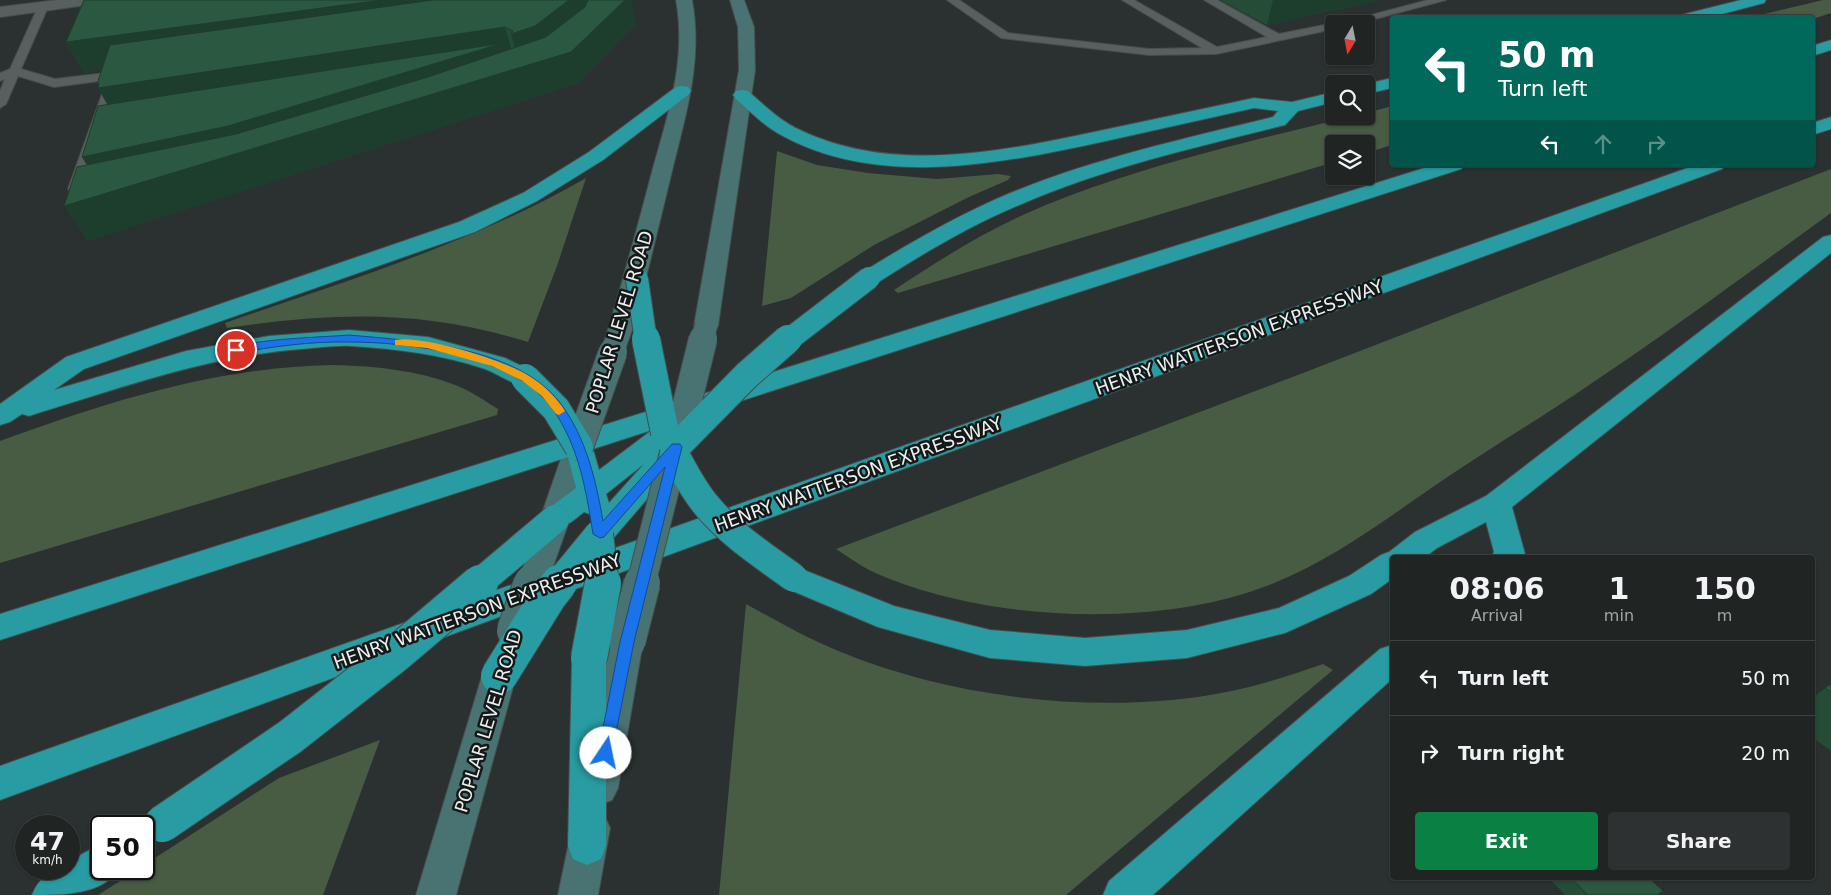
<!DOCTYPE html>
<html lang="en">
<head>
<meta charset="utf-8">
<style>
  :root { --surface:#202524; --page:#2d3131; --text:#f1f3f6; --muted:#a2a5a6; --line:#3d4241; --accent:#0b8043 }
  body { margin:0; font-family:"DejaVu Sans",sans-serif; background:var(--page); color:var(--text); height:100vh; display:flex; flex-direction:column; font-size:19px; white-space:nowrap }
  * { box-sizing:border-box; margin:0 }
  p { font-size:16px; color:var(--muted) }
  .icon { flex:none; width:28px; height:28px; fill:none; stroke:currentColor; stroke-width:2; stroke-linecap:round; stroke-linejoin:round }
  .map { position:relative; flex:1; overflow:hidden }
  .side { position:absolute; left:1390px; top:555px; width:425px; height:325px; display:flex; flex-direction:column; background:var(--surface); border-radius:5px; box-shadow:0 1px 4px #0004,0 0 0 1px var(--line) }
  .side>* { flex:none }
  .banner { position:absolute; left:1390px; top:15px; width:425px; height:152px; border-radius:5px; box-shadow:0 1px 4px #0004,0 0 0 1px var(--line); background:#00695c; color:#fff; overflow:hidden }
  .needle { width:32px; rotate:190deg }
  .tools { position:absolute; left:1325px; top:15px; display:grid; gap:10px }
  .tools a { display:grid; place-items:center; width:50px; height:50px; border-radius:5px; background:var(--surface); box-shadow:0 1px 4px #0004,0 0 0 1px var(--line); font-size:25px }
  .speed { position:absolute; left:15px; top:815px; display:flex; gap:10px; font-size:25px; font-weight:700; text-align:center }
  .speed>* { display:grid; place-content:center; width:65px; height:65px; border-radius:50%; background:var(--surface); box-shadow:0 1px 4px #0004,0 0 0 1px var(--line); line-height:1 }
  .speed small { font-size:12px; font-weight:400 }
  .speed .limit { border:2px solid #111; border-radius:8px; background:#fff; color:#111 }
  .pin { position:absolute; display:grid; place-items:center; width:42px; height:42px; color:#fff; margin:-21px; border:2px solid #fff; border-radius:50%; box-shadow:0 1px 5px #0007 }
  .me { position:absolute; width:55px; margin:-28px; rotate:11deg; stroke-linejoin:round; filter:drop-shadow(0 0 4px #0008) }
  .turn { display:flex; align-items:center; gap:18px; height:105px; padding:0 25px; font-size:22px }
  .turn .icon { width:65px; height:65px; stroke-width:2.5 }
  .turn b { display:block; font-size:35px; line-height:42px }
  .lanes { display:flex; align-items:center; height:48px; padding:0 25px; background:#0003; justify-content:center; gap:25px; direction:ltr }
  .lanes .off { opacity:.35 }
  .eta { display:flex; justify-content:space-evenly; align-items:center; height:85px; text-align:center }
  .eta b { font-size:30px; font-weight:700; line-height:35px }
  .cta { display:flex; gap:10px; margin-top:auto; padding:10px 25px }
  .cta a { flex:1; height:58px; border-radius:5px; background:var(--accent); color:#fff; font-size:20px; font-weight:700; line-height:58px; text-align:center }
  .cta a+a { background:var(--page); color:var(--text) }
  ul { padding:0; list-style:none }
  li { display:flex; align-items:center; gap:15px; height:75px; padding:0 25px; border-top:1px solid var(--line) }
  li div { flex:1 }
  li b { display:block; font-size:19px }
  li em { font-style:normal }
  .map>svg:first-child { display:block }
</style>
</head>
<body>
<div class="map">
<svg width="1831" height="895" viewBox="0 0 1831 895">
  <rect width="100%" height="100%" fill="#2a3130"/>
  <!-- green -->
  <g fill="#485b43">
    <polygon points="1823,0 1831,0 1831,13 1813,19 1751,17"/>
    <path d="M1392 106V145L1366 153V144H1334V162L898 293 894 290C938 261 983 232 1032 211 1134 167 1245 143 1352 116H1366V113Z"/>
    <polygon points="777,151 817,165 868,173 937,179 998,174 1011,176 1008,180 969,197 874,245 791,298 762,306"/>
    <path d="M1831 169V213C1752 270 1673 329 1592 383 1547 414 1500 442 1455 472 1393 513 1332 563 1261 588 1149 629 978 621 869 570 858 564 847 556 836 549L1303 373Z"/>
    <path d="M586 178 557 266 528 342C422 309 335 312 227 328L225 323C348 280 473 243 586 178Z"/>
    <path d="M332 365C374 366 418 370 458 386 472 392 485 401 498 409L497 415 0 563V441C108 402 216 367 332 365Z"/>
    <path d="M746 604C777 621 808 639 841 652 957 700 1113 717 1236 690 1265 684 1294 674 1323 664L1333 670 1066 895H719Z"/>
    <polygon points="380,740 323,895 98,895 139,869 144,869 144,865 279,778"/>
  </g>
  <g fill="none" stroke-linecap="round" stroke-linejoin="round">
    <!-- lane casing -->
    <g stroke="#464d4b" stroke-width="2">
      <g id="lane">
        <polygon points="947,0 959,0 1008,33 1149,49 1202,48 1122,0 1134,0 1217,47 1267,37 1204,0 1217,0 1279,34 1334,23 1337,24 1428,0 1446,0 1356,24 1334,24 1334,29 1216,54 1149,55 1001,38"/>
        <polygon points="43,4 48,7 21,69 55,79 114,72 120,76 82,189 75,193 68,189 107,80 54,87 18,76 6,104 0,108 0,91 5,79 0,81 0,73 10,69 38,7"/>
      </g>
    </g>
    <!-- street casing -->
    <g stroke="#464d4b" stroke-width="2">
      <polygon id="street" points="58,0 102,0 94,4 0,17 0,7"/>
    </g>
    <!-- secondary casing -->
    <g stroke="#464d4b" stroke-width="2">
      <g id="secondary">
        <path d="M676 0H692C703 60 686 114 672 171 659 224 647 277 632 330L622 358 613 360 604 358 601 352C620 293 636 232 652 172 668 114 687 60 676 0Z"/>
        <polygon points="730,0 744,0 754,27 755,70 718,326 715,331 706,333 697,331 694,326 739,70 738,27"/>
        <polygon points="579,437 589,440 593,447 570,519 565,527 555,530 545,527 540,519 565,447 569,440"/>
        <polygon points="627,628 639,632 643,642 618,788 612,800 599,805 586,800 580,788 611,642 615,632"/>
        <polygon points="499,662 511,666 516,676 456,895 416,895 482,676 487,666"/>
        <polygon points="591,810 604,815 610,828 598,895 558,895 572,828 578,815"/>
      </g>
    </g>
    <!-- highway casing -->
    <g stroke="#464d4b" stroke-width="2">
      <g id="highway">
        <polygon points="1741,0 1766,0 1764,3 1707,18 1679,18 1681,15"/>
        <polygon points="1831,40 1831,50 1812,56 1812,46"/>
        <polygon points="1392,78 1392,88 1366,94 1366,84"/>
        <path d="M682 86 688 87 691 91 688 95 603 160 537 201 475 232 84 369 54 390 186 351 269 336 349 330 428 337 505 358 534 372 538 378 534 384C515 389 502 375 485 369 440 354 398 349 351 346 335 345 318 348 302 349 209 356 127 386 38 413L29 416 22 414 10 422 0 425V404L66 357 459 222 523 193 589 152 676 87Z"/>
        <path d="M742 90 748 91C764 105 780 121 800 130 892 174 999 152 1094 132 1148 121 1201 109 1254 98L1292 102 1334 92V102L1298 111 1285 125C1197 147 1108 167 1024 203 972 224 924 253 877 283L869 285 861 283 858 278 861 273C908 244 956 216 1008 194 1092 159 1183 139 1273 117L1278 111 1254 108C1205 119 1155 130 1106 141 1004 163 881 189 783 136 765 127 751 112 736 99L733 95 736 91Z"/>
        <polygon points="1831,117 1831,129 1812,135 1812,123"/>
        <path d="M1434 165H1464L1461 169 694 416 696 420 692 426 678 438 686 440 690 447 686 454 610 542 599 545 588 542 584 534 599 515 595 516 584 512C571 522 562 532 545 527L540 519 545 511 576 488 568 457 0 640V614ZM652 430 599 470 593 449ZM644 464 609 503 606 494Z"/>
        <polygon points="1696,165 1725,165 1722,169 0,800 0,766"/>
        <polygon points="1831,235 1831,253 1512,507 1525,554 1523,558 1491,558 1494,552 1486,522 1437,548 1424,558 1392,558 1392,579 1371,594 1285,633 1187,658 1085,666 990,658 878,627 783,587 778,578 783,569 794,566 894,606 990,630 1085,638 1187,630 1279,608 1349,576 1381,555 1389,552 1415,532 1486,496 1823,237"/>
        <polygon points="589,644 601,648 606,658 606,846 601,859 587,865 573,859 568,846 572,658 577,648"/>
        <polygon points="1392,645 1392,679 1153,895 1103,895 1109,881 1380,649"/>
        <path d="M101 844V869H118C104 895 61 895 32 895 39 878 50 869 69 869V861Z"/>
      </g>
    </g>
    <!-- lane -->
    <use href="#lane" fill="#57605e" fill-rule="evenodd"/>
    <!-- street -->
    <use href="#street" fill="#57605e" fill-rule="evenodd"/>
    <!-- secondary -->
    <use href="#secondary" fill="#497272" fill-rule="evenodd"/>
    <!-- highway -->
    <use href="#highway" fill="#289ca2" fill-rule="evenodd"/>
    <!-- secondary-bridge-far2 casing -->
    <g stroke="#464d4b" stroke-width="24" stroke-linecap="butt">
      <polyline id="secondary-bridge-far2" points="702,341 706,326"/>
    </g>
    <!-- secondary-bridge-far1 casing -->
    <g stroke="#464d4b" stroke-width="30" stroke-linecap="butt">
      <g id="secondary-bridge-far1">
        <polyline points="683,420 703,339"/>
        <polyline points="579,447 613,352"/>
        <polyline points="532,584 555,519"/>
        <polyline points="641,584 674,453"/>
      </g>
    </g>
    <!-- secondary-bridge casing -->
    <g stroke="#464d4b" stroke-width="38" stroke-linecap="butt">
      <g id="secondary-bridge">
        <polyline points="515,631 532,583"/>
        <polyline points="627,642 642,583"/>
      </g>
    </g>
    <!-- highway-bridge-far2 casing -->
    <g stroke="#464d4b" stroke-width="24" stroke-linecap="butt">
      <g id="highway-bridge-far2">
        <polyline points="637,279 646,341"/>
        <polyline points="787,341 869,278"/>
      </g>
    </g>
    <!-- highway-bridge-far1 casing -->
    <g stroke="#464d4b" stroke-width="30" stroke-linecap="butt">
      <g id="highway-bridge-far1">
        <polyline points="646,339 665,433"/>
        <polyline points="525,378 556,409 579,447"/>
        <polyline points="676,447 747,375 788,339"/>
        <path d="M674 453C684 471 693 490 707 506 731 535 764 556 794 578"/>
        <polyline points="599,534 604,577 603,584"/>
        <polyline points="478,584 555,519"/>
        <polyline points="558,584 599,534"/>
      </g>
    </g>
    <!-- highway-bridge casing -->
    <g stroke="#464d4b" stroke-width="38" stroke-linecap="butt">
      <g id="highway-bridge">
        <polyline points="589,658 603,583"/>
        <polyline points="499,676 548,597 559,583"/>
        <polyline points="162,824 290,737 396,654 480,583"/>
      </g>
    </g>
    <!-- secondary-bridge-far2 -->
    <use href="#secondary-bridge-far2" stroke="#497272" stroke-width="22"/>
    <!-- secondary-bridge-far1 -->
    <use href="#secondary-bridge-far1" stroke="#497272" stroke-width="28"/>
    <!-- secondary-bridge -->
    <use href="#secondary-bridge" stroke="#497272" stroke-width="36"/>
    <!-- highway-bridge-far2 -->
    <use href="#highway-bridge-far2" stroke="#289ca2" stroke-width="22"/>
    <!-- highway-bridge-far1 -->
    <use href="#highway-bridge-far1" stroke="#289ca2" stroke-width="28"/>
    <!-- highway-bridge -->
    <use href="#highway-bridge" stroke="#289ca2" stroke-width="36"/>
  </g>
  <!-- wall -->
  <g fill="#254c37">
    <polygon points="84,0 636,24 578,83 87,241 87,165 82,157 107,104 98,88 102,70 84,73 66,42"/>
    <polygon points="1220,0 1381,0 1267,25"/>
    <polygon points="1831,684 1831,751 1812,737 1812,699 1825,688"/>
    <polygon points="1549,878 1649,878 1658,895 1565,895"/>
  </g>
  <!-- shaded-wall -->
  <g fill="#1e3e2d">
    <polygon points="382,0 632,0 636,24 578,83 87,241 64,206 101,188 82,157 119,124 98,88 100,88 97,84 505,27 515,61 520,67 511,34 562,6 84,73 66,42"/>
    <polygon points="1273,0 1381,0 1267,25"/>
  </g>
  <!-- building -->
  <g fill="#2b5840" stroke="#1e3e2d">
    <polygon points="84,0 382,0 66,42"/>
    <polygon points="433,0 569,0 535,26 511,34 513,31 505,27 98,88 99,83 97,84 110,45"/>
    <polygon points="588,0 625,0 571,52 64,206 77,167 236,134 428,77 546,37 585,7"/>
    <polygon points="503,43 228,126 82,157 98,106"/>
    <polygon points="1831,684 1831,692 1825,688"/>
    <polygon points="1571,878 1649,878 1663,891 1657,895 1588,895"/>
  </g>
  <!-- route -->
  <path fill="#1a73e8" stroke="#114b97" d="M349 335C415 341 517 346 561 404 586 438 596 480 603 521L672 444H680L682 447 634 642 611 758 606 760 600 758 598 753 620 642 665 467 604 537 600 538 593 534C586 490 579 446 552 408 515 355 409 342 349 342 311 341 272 347 236 353L231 350C242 339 328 337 349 335Z"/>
  <!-- slow -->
  <path fill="#f59e0b" d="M395 340C421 334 507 361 529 376 544 385 556 397 565 411L559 415 556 414 542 396 521 380 492 366 427 348 395 345Z"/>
  <g text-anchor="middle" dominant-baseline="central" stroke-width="5" stroke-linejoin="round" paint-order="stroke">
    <!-- street labels -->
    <g font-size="18" fill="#eaf0ee" stroke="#151818">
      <text transform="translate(619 322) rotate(-73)">POPLAR LEVEL ROAD</text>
      <text transform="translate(1239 337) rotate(-20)">HENRY WATTERSON EXPRESSWAY</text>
      <text transform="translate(858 474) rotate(-20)">HENRY WATTERSON EXPRESSWAY</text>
      <text transform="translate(477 611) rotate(-20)">HENRY WATTERSON EXPRESSWAY</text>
      <text transform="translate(488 721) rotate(-73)">POPLAR LEVEL ROAD</text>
    </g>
  </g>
</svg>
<div class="tools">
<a><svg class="needle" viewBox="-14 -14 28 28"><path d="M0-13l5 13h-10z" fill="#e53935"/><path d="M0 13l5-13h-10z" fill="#a2a5a6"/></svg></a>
<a><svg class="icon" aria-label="search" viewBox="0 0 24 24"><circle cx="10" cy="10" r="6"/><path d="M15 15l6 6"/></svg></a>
<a><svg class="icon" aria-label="layers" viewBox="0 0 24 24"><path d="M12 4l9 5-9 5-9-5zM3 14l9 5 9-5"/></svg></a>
</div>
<div class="speed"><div>47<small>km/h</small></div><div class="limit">50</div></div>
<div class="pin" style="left:236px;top:350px;background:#d93025"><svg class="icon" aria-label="arrive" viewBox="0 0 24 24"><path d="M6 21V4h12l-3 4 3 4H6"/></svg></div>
<svg class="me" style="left:606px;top:753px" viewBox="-20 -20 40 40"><circle r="19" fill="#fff"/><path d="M0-13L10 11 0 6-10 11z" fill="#1a73e8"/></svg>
<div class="banner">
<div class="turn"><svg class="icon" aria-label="left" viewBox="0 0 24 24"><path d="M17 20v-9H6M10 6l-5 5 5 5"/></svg><div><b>50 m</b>Turn left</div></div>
<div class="lanes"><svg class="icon" aria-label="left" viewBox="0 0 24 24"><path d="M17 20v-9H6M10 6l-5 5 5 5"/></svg><svg class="icon off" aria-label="ahead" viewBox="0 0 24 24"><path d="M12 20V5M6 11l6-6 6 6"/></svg><svg class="icon off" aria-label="right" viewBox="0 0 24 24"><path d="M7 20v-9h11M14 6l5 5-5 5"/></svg></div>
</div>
<section class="side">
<div class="eta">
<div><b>08:06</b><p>Arrival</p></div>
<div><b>1</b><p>min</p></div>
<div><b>150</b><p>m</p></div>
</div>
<ul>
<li><svg class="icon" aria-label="left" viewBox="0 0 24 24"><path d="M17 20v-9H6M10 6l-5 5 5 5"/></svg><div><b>Turn left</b></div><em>50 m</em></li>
<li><svg class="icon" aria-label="right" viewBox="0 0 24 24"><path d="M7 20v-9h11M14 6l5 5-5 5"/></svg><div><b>Turn right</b></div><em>20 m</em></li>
</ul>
<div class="cta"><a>Exit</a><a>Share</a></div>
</section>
</div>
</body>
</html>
